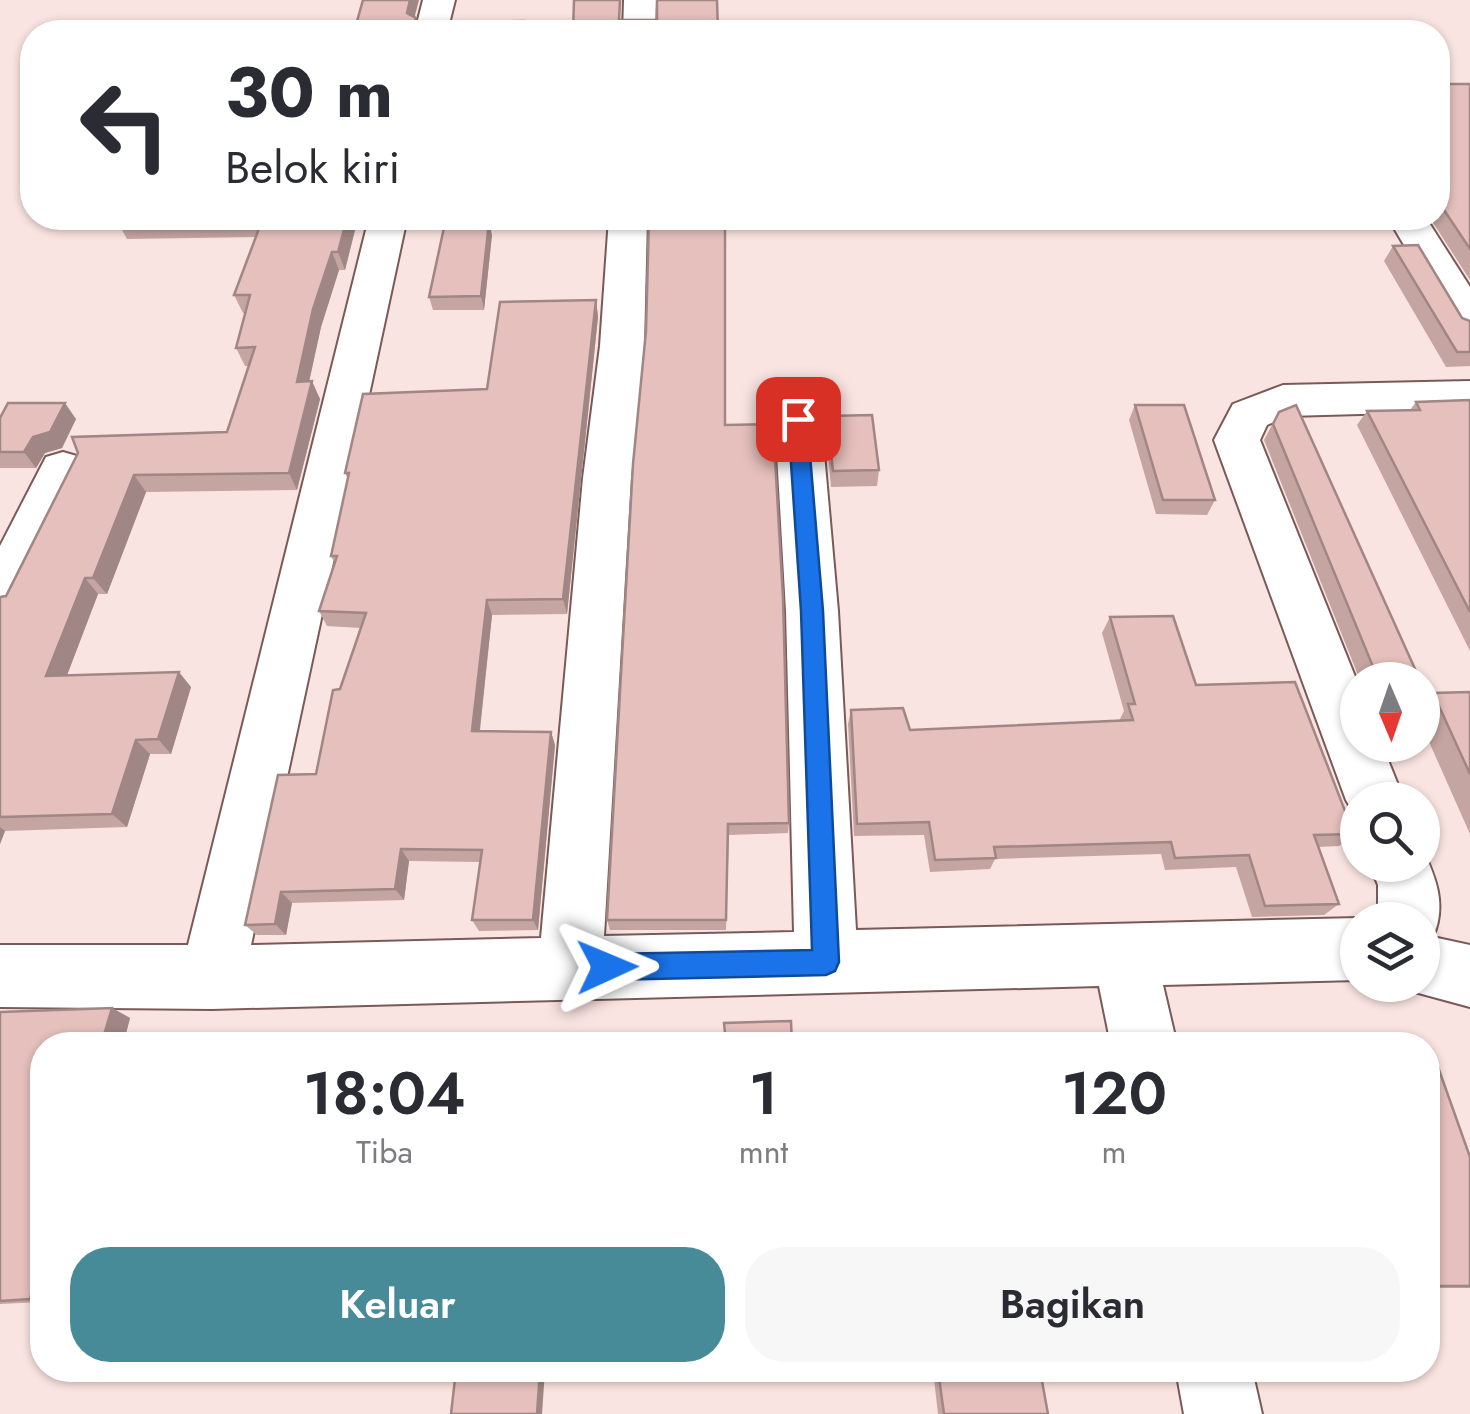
<!DOCTYPE html>
<html lang="id">
<head>
<meta charset="utf-8">
<style>
  :root { --surface:#fff; --page:#f7f7f7; --text:#2b2b33; --muted:#7c7c81; --accent:#478b99 }
  body { margin:0; font-family:Jost,sans-serif; background:var(--page); color:var(--text); height:100vh; display:flex; flex-direction:column; font-size:38px; white-space:nowrap }
  * { box-sizing:border-box; margin:0 }
  p { font-size:32px; color:var(--muted) }
  .icon { flex:none; width:55px; height:55px; fill:none; stroke:currentColor; stroke-width:2; stroke-linecap:round; stroke-linejoin:round }
  .map { position:relative; flex:1; overflow:hidden }
  .sheet { position:absolute; left:30px; top:1032px; width:1410px; height:350px; display:flex; flex-direction:column; background:var(--surface); border-radius:40px; box-shadow:0 2px 8px #0004 }
  .sheet>* { flex:none }
  .top-card { position:absolute; left:20px; top:20px; width:1430px; height:210px; border-radius:40px; box-shadow:0 2px 8px #0004; background:#fff; color:var(--text); overflow:hidden }
  .needle { width:65px; rotate:178deg }
  .buttons { position:absolute; left:1340px; top:662px; display:grid; gap:20px }
  .buttons a { display:grid; place-items:center; width:100px; height:100px; border-radius:50%; background:var(--surface); box-shadow:0 2px 8px #0004; font-size:50px }
  .pin { position:absolute; display:grid; place-items:center; width:85px; height:85px; color:#fff; margin:-42px; border-radius:20px; box-shadow:0 5px 15px #0006 }
  .me { position:absolute; width:110px; margin:-55px; rotate:89deg; stroke-linejoin:round; filter:drop-shadow(0 0 8px #0008) }
  .turn { display:flex; align-items:center; gap:35px; height:210px; padding:0 40px; font-size:45px }
  .turn .icon { width:130px; height:130px; stroke-width:2.5 }
  .turn b { display:block; font-size:70px; line-height:85px }
  .eta { display:flex; justify-content:space-evenly; align-items:center; height:170px; text-align:center }
  .eta b { font-size:60px; font-weight:600; line-height:70px }
  .button { display:flex; gap:20px; margin-top:auto; padding:20px 40px }
  .button a { flex:1; height:115px; border-radius:40px; background:var(--accent); color:#fff; font-size:40px; font-weight:600; line-height:115px; text-align:center }
  .button a+a { background:var(--page); color:var(--text) }
  .map>svg:first-child { display:block }
</style>
</head>
<body>
<div class="map">
<svg width="1470" height="1414" viewBox="0 0 1470 1414">
  <rect width="100%" height="100%" fill="#fae4e1"/>
  <g fill="none" stroke-linecap="round" stroke-linejoin="round">
    <!-- minor casing -->
    <g stroke="#795a56" stroke-width="4">
      <g id="minor">
        <polygon points="423,0 455,0 447,32 415,32"/>
        <polygon points="624,0 656,0 655,32 623,32"/>
        <polygon points="369,218 407,218 251,945 541,938 583,478 600,346 609,218 647,218 644,346 631,478 604,936 794,932 786,611 775,419 782,408 798,403 814,408 821,419 838,611 856,930 1358,918 1362,920 1358,920 1358,980 1163,985 1177,1045 1111,1045 1099,986 212,1009 0,1007 0,945 188,945"/>
        <polygon points="1388,218 1426,218 1470,287 1470,335 1455,331"/>
        <polygon points="1470,381 1470,411 1288,416 1267,425 1260,440 1358,684 1358,745 1382,745 1404,800 1358,800 1358,820 1346,800 1214,440 1233,404 1283,385"/>
        <polygon points="63,452 80,457 87,469 18,610 0,616 0,546 46,457"/>
        <path d="M1422 848C1436 878 1447 905 1433 937L1470 945V1007L1400 988 1398 985H1422V920H1378V885L1370 865H1422Z"/>
        <polygon points="1176,1370 1252,1370 1262,1414 1184,1414"/>
      </g>
    </g>
    <!-- minor -->
    <use href="#minor" fill="#fff" fill-rule="evenodd"/>
  </g>
  <!-- wall -->
  <g fill="#c5a5a2">
    <polygon points="1438,84 1470,84 1470,280 1430,218 1438,218"/>
    <polygon points="119,218 358,218 345,270 339,270 321,327 309,382 320,399 297,490 146,492 107,594 98,594 67,675 191,687 171,754 150,754 127,827 5,831 0,844 0,597 6,596 78,453 227,432 249,366 245,366 236,348 245,313 243,313 234,295 256,237 127,239 117,221"/>
    <polygon points="492,235 484,310 433,310 429,297"/>
    <polygon points="1393,246 1462,318 1470,321 1470,366 1446,367 1384,261"/>
    <polygon points="596,300 598,317 567,614 492,615 480,731 551,732 555,745 538,930 479,931 472,920 480,862 409,861 404,900 292,903 286,935 257,935 245,925 316,774 340,689 361,628 327,626 319,611 335,564 331,556 348,479 345,473 487,389"/>
    <polygon points="646,331 725,425 789,823 788,833 729,835 726,930 610,930 607,920"/>
    <polygon points="1470,400 1470,651 1357,425 1367,411 1410,410 1416,402"/>
    <polygon points="1135,405 1215,500 1207,515 1156,514 1129,420"/>
    <polygon points="1279,412 1420,680 1360,680 1264,440"/>
    <polygon points="827,416 879,470 877,486 831,487 826,432"/>
    <polygon points="0,418 76,419 62,448 45,453 36,468 0,468"/>
    <polygon points="1110,617 1196,685 1354,834 1339,846 1318,847 1339,904 1324,915 1252,917 1236,867 1165,870 1161,854 995,859 990,869 930,872 924,835 854,836 848,724 851,710 910,730 1120,721 1120,719 1124,711 1102,633"/>
    <polygon points="1470,692 1470,834 1422,726 1422,703 1433,693"/>
    <polygon points="112,1008 130,1018 123,1045 42,1045 42,1302 0,1304 0,1012"/>
    <polygon points="1428,1050 1470,1157 1470,1288 1428,1288"/>
    <polygon points="933,1370 1040,1370 1048,1414 938,1414"/>
  </g>
  <!-- shaded-wall -->
  <g fill="#a08684">
    <polygon points="410,0 419,0 411,31 407,13"/>
    <polygon points="347,218 358,218 345,270 338,252"/>
    <polygon points="489,222 492,235 484,310 481,296"/>
    <polygon points="332,252 339,270 321,327 305,400 297,382 313,309"/>
    <polygon points="596,300 598,317 567,614 563,599"/>
    <polygon points="312,381 320,399 297,490 289,473"/>
    <polygon points="65,403 76,419 62,448 45,453 36,468 24,452 33,437"/>
    <polygon points="134,475 146,492 107,594 93,578"/>
    <polygon points="85,578 98,594 61,691 46,676"/>
    <polygon points="487,600 492,615 478,745 472,731"/>
    <polygon points="179,672 191,687 171,754 158,739"/>
    <polygon points="551,732 555,745 538,930 533,920"/>
    <polygon points="136,740 150,754 127,827 112,814"/>
    <polygon points="0,827 5,831 0,844"/>
    <polygon points="401,849 409,861 404,900 395,889"/>
    <polygon points="281,892 292,903 286,935 275,924"/>
    <polygon points="112,1008 130,1018 123,1045 101,1045"/>
    <polygon points="42,1256 42,1300 30,1299"/>
    <polygon points="540,1370 545,1370 542,1414 537,1414"/>
  </g>
  <!-- building -->
  <g fill="#e5c0bc" stroke="#a08684" stroke-width="2.5">
    <polygon points="363,0 410,0 407,13 416,18 414,23 523,21 522,32 354,32"/>
    <polygon points="574,0 620,0 619,20 657,20 657,0 717,0 718,32 573,32"/>
    <polygon points="1438,84 1470,84 1470,249 1438,201"/>
    <polygon points="119,218 347,218 338,252 332,252 313,309 297,382 312,381 289,473 134,475 93,578 85,578 46,676 179,672 158,739 136,740 112,814 0,817 0,597 6,596 78,453 72,437 227,432 255,347 236,348 250,295 234,295 263,218 117,221"/>
    <polygon points="649,218 725,218 725,425 773,424 783,598 789,823 728,824 726,920 607,920 633,464 646,331"/>
    <polygon points="489,222 481,296 429,297 445,223"/>
    <polygon points="1418,245 1462,318 1470,321 1470,352 1457,352 1393,246"/>
    <polygon points="596,300 563,599 487,600 472,731 551,732 533,920 472,920 482,850 401,849 395,889 281,892 275,924 245,925 278,775 316,774 333,690 340,689 366,613 319,611 337,556 331,556 349,473 345,473 363,394 487,389 500,302"/>
    <polygon points="1470,400 1470,612 1367,411 1420,410 1416,402"/>
    <polygon points="8,403 65,403 50,432 33,437 24,452 0,452 0,418"/>
    <polygon points="1135,405 1184,405 1215,500 1163,500"/>
    <polygon points="1296,405 1420,680 1375,680 1374,669 1273,424 1279,412"/>
    <polygon points="872,415 879,470 833,471 827,416"/>
    <polygon points="1173,616 1196,685 1295,682 1354,834 1314,835 1339,904 1265,906 1249,855 1175,858 1171,842 994,847 996,858 935,860 929,822 857,824 851,710 903,708 910,730 1133,720 1128,704 1135,704 1110,617"/>
    <polygon points="1470,692 1470,774 1433,693"/>
    <polygon points="112,1008 101,1045 42,1045 42,1256 30,1299 0,1301 0,1012"/>
    <polygon points="791,1021 792,1045 520,1045 521,1040 725,1033 724,1023"/>
    <polygon points="1428,1050 1432,1050 1470,1157 1470,1286 1428,1286"/>
    <polygon points="456,1370 540,1370 537,1414 451,1414"/>
    <polygon points="938,1370 1040,1370 1048,1414 944,1414"/>
  </g>
  <!-- route -->
  <polygon fill="#1a73e8" stroke="#114b97" stroke-width="2.5" points="798,413 807,419 823,611 839,962 835,971 826,975 607,980 597,976 594,967 597,958 607,954 812,950 801,611 788,419"/>
</svg>
<div class="buttons">
<a><svg class="needle" viewBox="-14 -14 28 28"><path d="M0-13l5 13h-10z" fill="#e53935"/><path d="M0 13l5-13h-10z" fill="#7c7c81"/></svg></a>
<a><svg class="icon" aria-label="search" viewBox="0 0 24 24"><circle cx="10" cy="10" r="6"/><path d="M15 15l6 6"/></svg></a>
<a><svg class="icon" aria-label="layers" viewBox="0 0 24 24"><path d="M12 4l9 5-9 5-9-5zM3 14l9 5 9-5"/></svg></a>
</div>
<div class="pin" style="left:798px;top:419px;background:#d93025"><svg class="icon" aria-label="arrive" viewBox="0 0 24 24"><path d="M6 21V4h12l-3 4 3 4H6"/></svg></div>
<svg class="me" style="left:607px;top:967px" viewBox="-20 -20 40 40"><path d="M0-17L14 15 0 8-14 15z" fill="#1a73e8" stroke="#fff" stroke-width="4"/></svg>
<div class="top-card">
<div class="turn"><svg class="icon" aria-label="left" viewBox="0 0 24 24"><path d="M17 20v-9H6M10 6l-5 5 5 5"/></svg><div><b>30 m</b>Belok kiri</div></div>
</div>
<section class="sheet">
<div class="eta">
<div><b>18:04</b><p>Tiba</p></div>
<div><b>1</b><p>mnt</p></div>
<div><b>120</b><p>m</p></div>
</div>
<div class="button"><a>Keluar</a><a>Bagikan</a></div>
</section>
</div>
</body>
</html>
